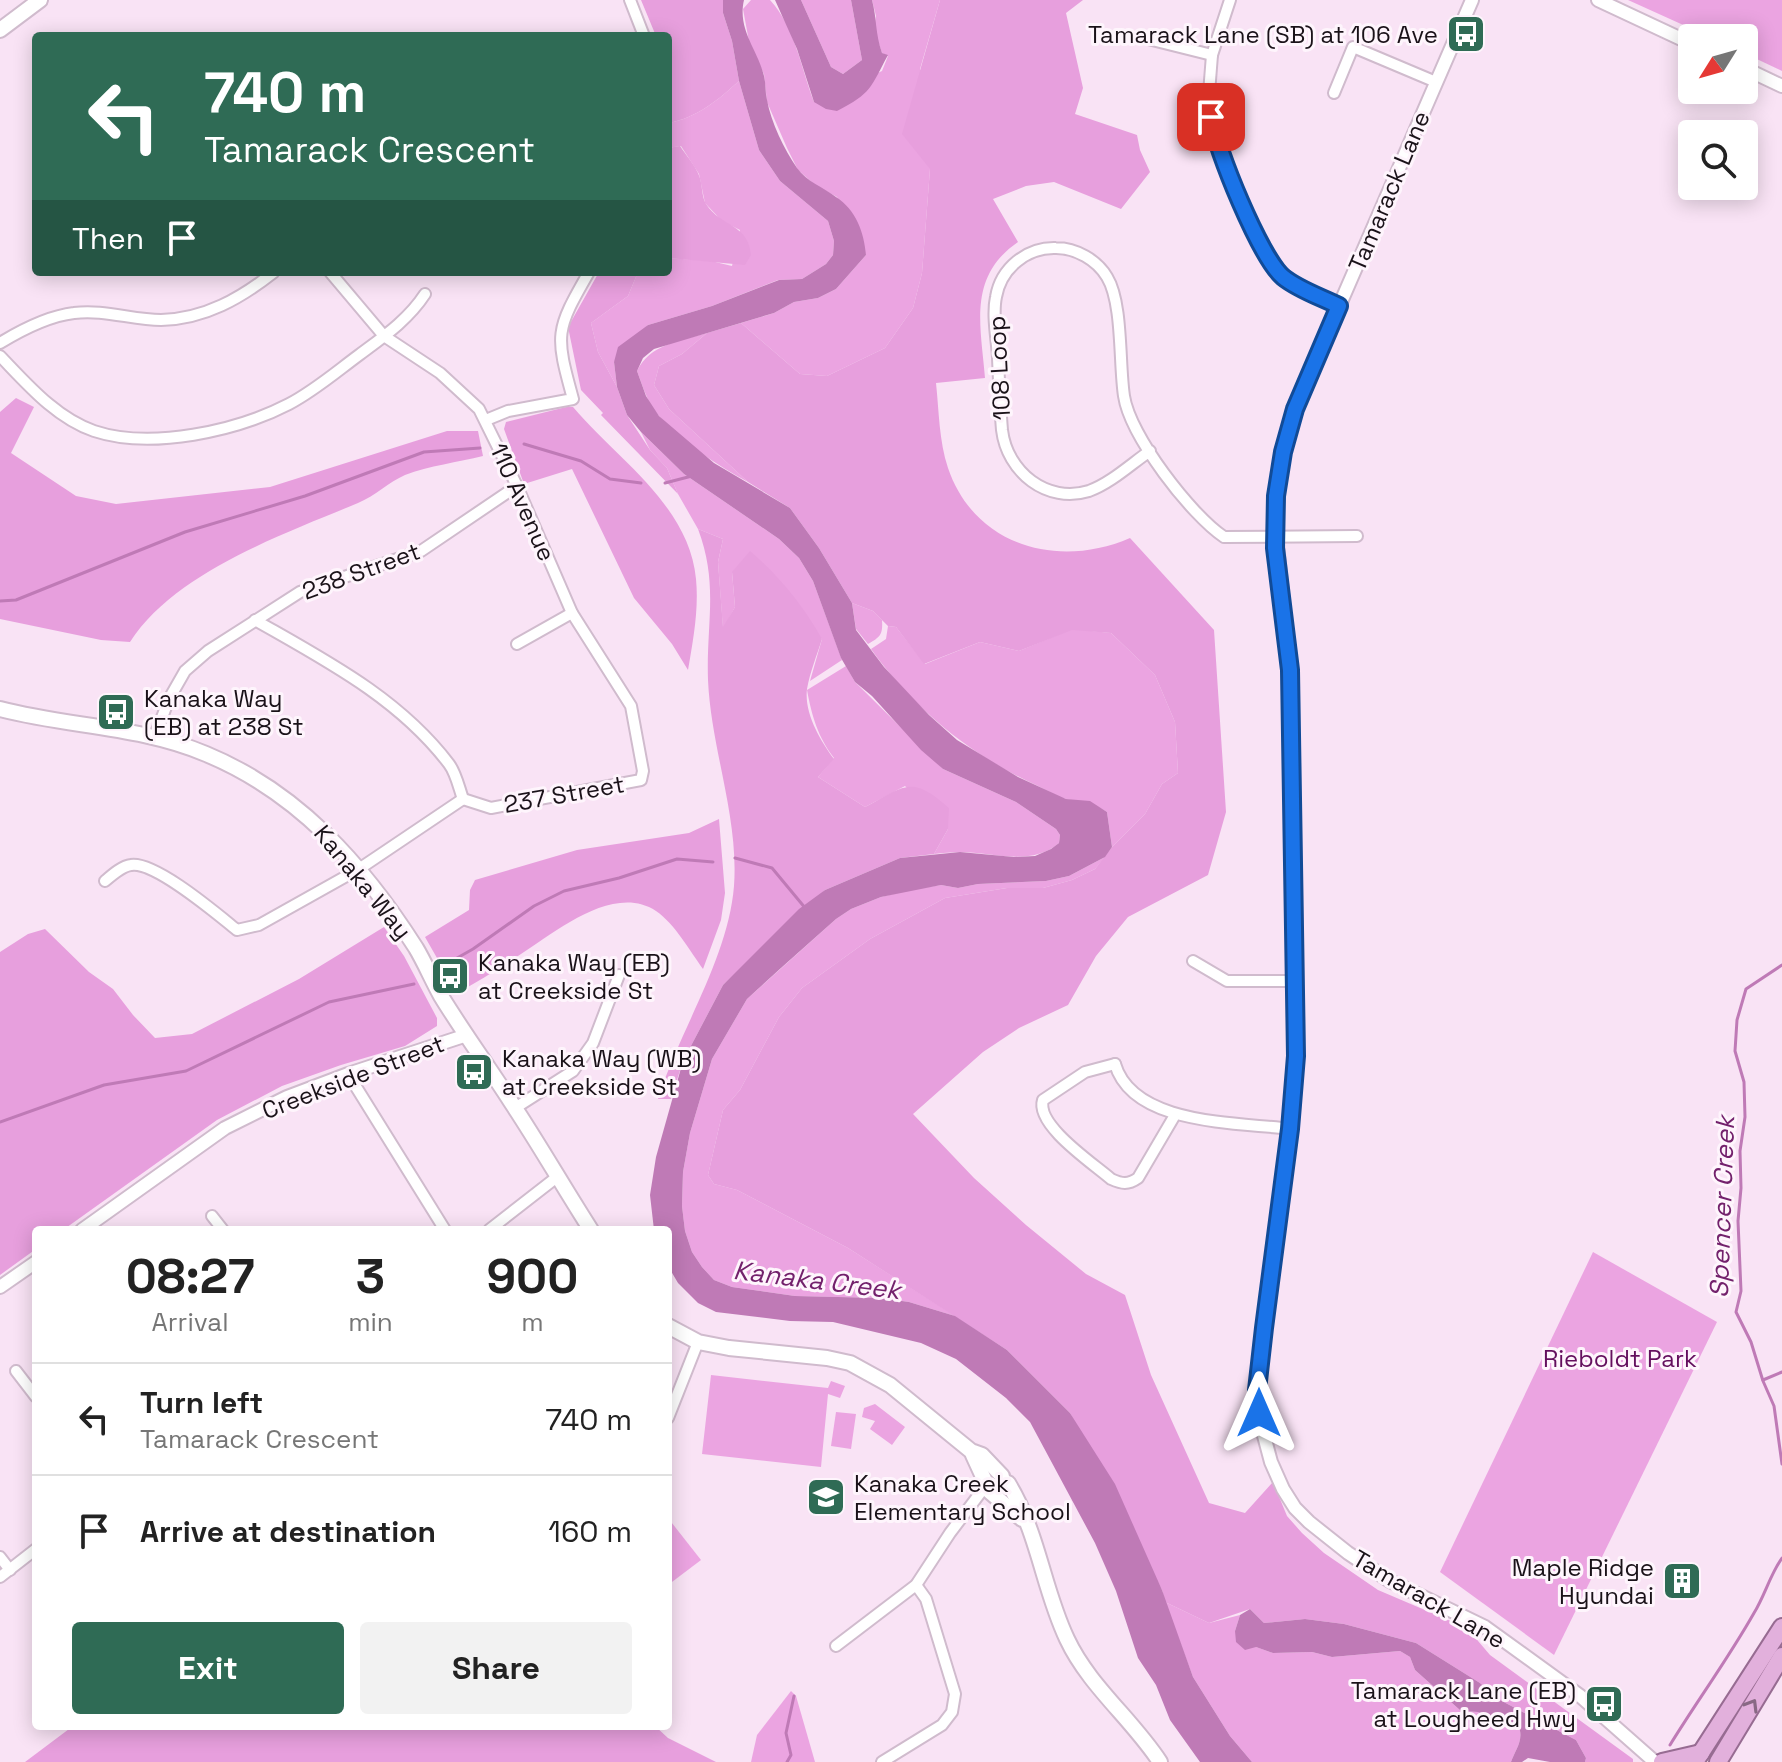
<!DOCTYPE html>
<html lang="en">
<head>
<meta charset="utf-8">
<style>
  :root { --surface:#fff; --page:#f2f2f2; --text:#222; --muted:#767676; --line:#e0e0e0; --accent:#2f6b55 }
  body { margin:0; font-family:"Space Grotesk",sans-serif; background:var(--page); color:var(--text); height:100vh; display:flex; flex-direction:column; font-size:30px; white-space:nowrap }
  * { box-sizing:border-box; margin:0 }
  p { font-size:26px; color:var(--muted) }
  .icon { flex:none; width:44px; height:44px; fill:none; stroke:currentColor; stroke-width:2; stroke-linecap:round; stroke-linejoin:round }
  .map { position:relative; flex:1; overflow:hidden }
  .panel { position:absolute; left:32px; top:1226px; width:640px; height:504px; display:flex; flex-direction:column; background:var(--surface); border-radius:8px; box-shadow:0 4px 20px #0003 }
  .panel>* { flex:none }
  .hud { position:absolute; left:32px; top:32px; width:640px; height:244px; border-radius:8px; box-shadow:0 4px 20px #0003; background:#2f6b55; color:#fff; overflow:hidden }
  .needle { width:52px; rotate:233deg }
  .controls { position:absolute; left:1678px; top:24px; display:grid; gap:16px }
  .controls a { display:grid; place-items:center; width:80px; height:80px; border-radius:8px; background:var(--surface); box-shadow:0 4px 20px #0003; font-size:40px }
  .pin { position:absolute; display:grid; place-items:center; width:68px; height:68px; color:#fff; margin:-34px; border-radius:16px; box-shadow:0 4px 12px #0006 }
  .me { position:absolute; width:88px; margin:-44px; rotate:0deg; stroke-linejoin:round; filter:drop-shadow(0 0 6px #0008) }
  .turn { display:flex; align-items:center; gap:28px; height:168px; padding:0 40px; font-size:36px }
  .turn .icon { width:104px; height:104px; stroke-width:2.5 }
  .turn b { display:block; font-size:56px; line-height:68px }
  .then { display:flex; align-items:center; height:76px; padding:0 40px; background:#0003; gap:16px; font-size:30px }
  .eta { display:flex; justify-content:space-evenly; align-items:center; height:136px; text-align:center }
  .eta b { font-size:48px; font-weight:700; line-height:56px }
  .button { display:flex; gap:16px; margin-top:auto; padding:16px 40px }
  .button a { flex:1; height:92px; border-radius:8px; background:var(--accent); color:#fff; font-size:32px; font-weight:700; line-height:92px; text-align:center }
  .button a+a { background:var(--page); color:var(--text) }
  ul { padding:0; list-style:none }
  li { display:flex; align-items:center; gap:24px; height:112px; padding:0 40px; border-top:2px solid var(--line) }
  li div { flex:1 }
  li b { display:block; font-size:30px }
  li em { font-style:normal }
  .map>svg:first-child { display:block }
</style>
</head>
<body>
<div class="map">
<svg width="1782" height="1762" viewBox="0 0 1782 1762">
  <rect width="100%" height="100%" fill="#f9e3f5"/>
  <!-- green -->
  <g fill="#eba4e1">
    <path d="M751 0H770C795 27 801 68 814 102L882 71 888 56 882 53 874 29 876 16 872 0H940L920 69 930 169 922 273 913 308 885 348 827 376 800 374 741 323 774 313 794 302 818 298 836 289 866 255 837 197 815 185 798 170 787 148 767 102 764 74 750 47 743 9Z"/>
    <polygon points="801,0 851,0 862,60 843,74 831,67"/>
    <polygon points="1628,0 1782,0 1782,71 1744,53 1744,38 1712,38"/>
    <path d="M739 81 759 150 780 181 828 221 834 241 833 255 826 264 802 279 778 280 712 306 648 325 614 362 617 387 598 352 591 323 628 296 638 272H668V258L711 261 732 266 740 230 722 221 705 203 699 174 681 146 668 148V123C697 118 718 100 739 81Z"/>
    <path d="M707 333 682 354 659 366 654 385 669 409 748 482C717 465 684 444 660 417 648 405 643 387 637 371 650 344 680 341 707 333Z"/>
    <polygon points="641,432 684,474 779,539 799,558 813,581 842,660 810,681 822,639 732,572 735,607 723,629 718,562 723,539 698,529 678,494 667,468 650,450"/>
    <path d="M852 603 873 611 882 620C883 635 880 637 868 644L856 629Z"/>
    <path d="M888 626 896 627 925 664 980 642 1019 651 1072 629 1111 633 1155 675 1175 722 1178 773 1162 784 1145 814 1112 847 1107 812C1086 799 1087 804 1066 799 1057 797 1047 790 1038 786 971 756 914 709 871 649L886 639Z"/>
    <path d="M846 666 855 682 943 769 1016 802 1056 829 1060 835 1059 843C1031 867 993 852 960 852 951 852 942 853 934 854L948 829 905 786 865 807 818 777 834 758C818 737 812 717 807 690Z"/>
    <polygon points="1105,857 1095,869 1072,880 1043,888 1007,888 945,898 870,939 802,988 779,1017 740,1090 723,1110 708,1175 714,1184 737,1190 848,1248 955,1316 909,1302 881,1298 795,1296 732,1287 714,1280 702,1267 692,1252 685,1231 682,1206 683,1172 690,1133 712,1059 747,999 836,919 851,909 881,897 909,890 941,885 958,888 978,884 1046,881 1069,876"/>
    <polygon points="1593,1252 1717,1322 1554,1655 1440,1572"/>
    <polygon points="711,1375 828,1388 831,1381 845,1386 840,1398 828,1394 821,1467 702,1454"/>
    <polygon points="875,1404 905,1427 892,1445 870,1429 875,1421 862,1417 864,1408"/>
    <polygon points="836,1412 856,1414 851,1449 831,1446"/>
    <polygon points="668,1518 701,1560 668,1585"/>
    <path d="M1165 1602 1209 1623 1240 1615 1235 1631 1256 1647 1273 1653 1312 1652 1332 1657 1400 1651 1410 1657 1415 1670 1461 1711 1478 1712 1490 1721 1518 1725C1525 1739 1515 1750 1511 1762H1252L1230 1736 1193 1677Z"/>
    <polygon points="791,1691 796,1696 815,1762 751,1762 757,1735"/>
  </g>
  <!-- forest -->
  <g fill="#e79fdd">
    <path d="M641 0H723V13L732 41 739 81C718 100 697 118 668 123V36H656Z"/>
    <path d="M940 0H1083L1066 13 1083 88 1075 114 1137 135 1140 150 1150 172 1121 209 1054 182 1026 186 993 199 1018 242C967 277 981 326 985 378L936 383C939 411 939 441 948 468 975 547 1059 569 1130 538L1214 630 1226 812 1208 875 1128 917 1096 956 1068 1005 1019 1028 983 1052 913 1114 974 1178 1026 1225 1086 1274 1125 1295 1151 1375 1209 1503 1245 1513 1273 1482 1287 1516 1302 1533 1324 1553 1378 1590 1467 1628 1490 1655 1633 1759V1762H1585L1586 1758 1576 1740 1500 1700 1480 1683 1416 1643 1344 1624 1305 1619 1264 1623 1250 1609 1209 1623 1165 1602 1162 1590 1070 1413 1007 1350 848 1248 737 1190 714 1184 708 1175 723 1110 740 1090 779 1017 802 988 870 939 945 898 1007 888H1043L1072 880 1095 869 1112 847 1145 814 1162 784 1178 773 1175 722 1155 675 1111 633 1072 630 1019 651 980 642 924 664 896 627 888 626 873 611 852 603 819 548 790 508 748 482 669 409 654 385 659 366 682 354 707 333 741 323 800 374 827 376 885 348 913 308 922 273 930 169 902 134Z"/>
    <path d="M680 146C686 155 694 164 698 173 703 183 701 196 706 204 722 228 748 223 751 255L745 265 668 258V148Z"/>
    <polygon points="599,272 638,272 628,296 591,323 598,352 617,387 627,415 650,450 667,468 678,494 601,415 603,413 581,390 568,327"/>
    <path d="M16 398 34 407 11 453 76 496 116 504 270 487 447 431H478L483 456C458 462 429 466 405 475 389 482 375 496 358 503 284 534 175 572 130 642L101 640 0 619V412Z"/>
    <path d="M566 407H573C617 459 689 505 696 579 699 609 693 641 688 670L672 644 634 598 572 469 524 484 504 429 506 422Z"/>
    <path d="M698 529 723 539 718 562 723 627 735 607 732 572 750 551C780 577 802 604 822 639 817 655 810 672 807 689 804 713 820 740 834 759L818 777 865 807C905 786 911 774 949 808L948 829 934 854 900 858 825 890 723 985 683 1061 671 1099H658C680 1029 728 959 734 886 739 817 711 749 708 680 706 623 719 585 698 529Z"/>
    <path d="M719 819 725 893 721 920 703 969C690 951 675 924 656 911 613 883 556 932 521 954 500 968 479 981 457 993L425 937 469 910 470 890 475 880 577 850 689 833Z"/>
    <polygon points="384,927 404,956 437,1018 437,1026 405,1046 341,1065 282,1086 217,1120 63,1230 36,1230 36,1249 0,1275 0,952 28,934 45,929 89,972 113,989 133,1015 155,1038 192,1034 299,979"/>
    <polygon points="73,1726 655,1726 668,1738 716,1762 25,1762"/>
  </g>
  <!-- water -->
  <g fill="#bf7ab6">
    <path d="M723 0H744C737 30 758 50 764 76 766 84 765 92 767 100 771 122 784 149 797 168 807 182 823 187 836 197 856 210 864 232 866 255L836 289 818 298 794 302 774 313 654 349 643 358 637 371 646 396 659 416 714 463 790 508 819 548 852 603 856 630 884 667 929 715 957 740 1018 777 1066 799 1090 801 1107 812 1112 847 1105 857 1069 876 1046 881 978 884 958 888 941 885 881 897 851 909 836 919 781 968 747 999 712 1059 690 1133 683 1172 682 1206 685 1231 692 1252 702 1267 714 1280 732 1287 795 1296 881 1298 909 1302 955 1316 1007 1350 1070 1413 1115 1484 1162 1590 1193 1677 1230 1736 1252 1762H1200L1170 1720 1156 1685 1138 1658 1116 1591 1095 1543 1030 1422 1006 1398 956 1359 921 1343 833 1322 790 1321 716 1312 698 1303 678 1283 668 1266V1230H654L650 1195 656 1157 683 1061 723 985 799 909 825 890 900 858 960 852 1014 857 1035 856 1051 849 1059 843 1060 835 1056 829 1016 802 943 769 921 750 872 696 855 682 841 658 813 581 799 558 779 539 684 474 641 432 627 415 617 387 614 362 618 347 648 325 712 306 779 280 802 279 826 264 833 255 834 241 828 221 780 181 759 150 739 81 732 41 723 13Z"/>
    <path d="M775 0H801L831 67 843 74 862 60 851 0H872C877 19 875 33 882 53L888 55C870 88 872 93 837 111L826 109 814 102 797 49Z"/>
    <path d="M1250 1609 1264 1623 1305 1619 1344 1624 1416 1643 1480 1683 1500 1700 1576 1740 1586 1758 1585 1762H1550L1528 1758 1522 1762H1511C1515 1750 1525 1739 1518 1725L1490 1721 1478 1712 1461 1711 1415 1670 1410 1657 1400 1651 1332 1657 1312 1652 1273 1653 1256 1647 1245 1650 1236 1642 1235 1631 1240 1615Z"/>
  </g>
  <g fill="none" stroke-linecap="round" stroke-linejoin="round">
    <!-- stream -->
    <g stroke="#bf7ab6" stroke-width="3">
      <polyline points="524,444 581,461 610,479 641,483"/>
      <polyline points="665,483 692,476"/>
      <polyline points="0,601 16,600 185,532 305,496 424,452 480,448"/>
      <polyline points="735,858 772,868 806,909"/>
      <polyline points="450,962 473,949 534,906 564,891 619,878 677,859 713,862"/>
      <polyline points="1782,965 1746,989 1737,1020 1735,1051 1744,1082 1745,1117 1740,1151 1741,1188 1738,1221 1741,1291 1736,1312 1751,1342 1763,1381 1774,1406 1782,1464"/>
      <polyline points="0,1122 104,1085 186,1071 329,1002 414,984"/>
      <polyline points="1763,1380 1782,1372"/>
      <path d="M1670 1745C1697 1701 1728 1659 1754 1613 1765 1595 1770 1575 1782 1558"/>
      <polyline points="787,1762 791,1755 786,1733 794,1696"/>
    </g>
    <!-- minor casing -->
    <g stroke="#d0bbcd" stroke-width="14">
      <g id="minor">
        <polyline points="630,0 644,36"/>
        <polyline points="1230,0 1212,55 1209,93 1216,141 1257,238 1273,265 1290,282 1339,306"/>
        <polyline points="1144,38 1212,55"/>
        <polyline points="1334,93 1353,47 1436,82"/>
        <polyline points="330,272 384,336 440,373 479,409 517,486 572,613 631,706 643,771 641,780 491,808 463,799"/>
        <path d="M0 343C23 329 48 316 74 313 103 309 133 320 161 320 205 319 241 298 274 272"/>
        <path d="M0 356C27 384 56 418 94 431 151 450 237 431 289 404 314 391 336 372 359 355 383 337 408 320 425 294"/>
        <path d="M486 420 508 411 573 399C555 334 555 331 589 272"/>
        <path d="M1150 451C1131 464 1111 483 1089 491 1047 504 1007 472 1002 430 1000 406 999 382 998 358 997 339 992 315 996 297 1001 268 1027 247 1056 248 1076 248 1097 260 1107 277 1123 303 1119 364 1124 396 1130 436 1191 515 1224 537L1357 536"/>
        <path d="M255 620C325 660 399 698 449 764 456 773 459 788 463 799"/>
        <polyline points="517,644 572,613"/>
        <polyline points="155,736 169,699 185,671 208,651 300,592 421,551 517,486"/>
        <path d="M105 881C112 875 122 866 131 865 155 861 217 914 237 930L259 925 359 869 463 799"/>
        <polyline points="1193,961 1227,981 1295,981"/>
        <path d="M1115 1064 1085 1072 1043 1100C1035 1125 1094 1164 1111 1179 1122 1184 1128 1185 1138 1178L1175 1115"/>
        <path d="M1115 1064C1133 1126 1239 1122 1290 1129"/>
        <polyline points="348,1074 445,1230"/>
        <polyline points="515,1108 573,1071 593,1043 619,975"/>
        <polyline points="212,1216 223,1230"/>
        <polyline points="489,1230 557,1177"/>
        <polyline points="16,1371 36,1397"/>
        <polyline points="668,1418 698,1342"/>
        <polyline points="0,1557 10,1570"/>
        <polyline points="0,1577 36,1549"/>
        <polyline points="836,1646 916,1585 950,1533 987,1484"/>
        <polyline points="882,1762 942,1725 952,1712 955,1694 926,1599 916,1585"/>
      </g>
    </g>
    <!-- tertiary casing -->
    <g stroke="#d0bbcd" stroke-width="16">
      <g id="tertiary">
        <polyline points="1472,0 1298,401 1281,461 1275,525 1290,670 1296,1056 1290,1129 1257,1390 1263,1432 1271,1462 1283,1489 1295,1508 1309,1522 1348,1553 1390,1581 1485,1627 1579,1695 1655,1762"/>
        <polyline points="1598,0 1692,44"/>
        <polyline points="1744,68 1782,86"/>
        <polyline points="82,1230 225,1128 287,1097 348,1074 467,1035"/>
        <polyline points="0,1287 36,1262"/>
      </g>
    </g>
    <!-- secondary casing -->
    <g stroke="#d0bbcd" stroke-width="18">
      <g id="secondary">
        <polyline points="0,30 40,0"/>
        <path d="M0 709C69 727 140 726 206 754 298 792 363 865 416 948 425 963 432 980 441 996 463 1032 488 1066 511 1102 539 1144 564 1188 591 1230"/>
        <polyline points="668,1326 698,1342 729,1348 827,1358 850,1363 890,1385 971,1451 982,1455 1002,1476"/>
        <polyline points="973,1455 990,1492 1022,1519"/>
        <path d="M1008 1483C1039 1534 1043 1589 1067 1639 1089 1686 1132 1719 1160 1762"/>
      </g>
    </g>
    <!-- trunk casing -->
    <g stroke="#976c92" stroke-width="20">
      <g id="trunk">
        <polyline points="1662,1762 1701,1753"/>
        <polyline points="1695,1762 1782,1627"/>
        <polyline points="1718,1762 1782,1656"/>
      </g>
    </g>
    <!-- minor -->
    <use href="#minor" stroke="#fff" stroke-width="10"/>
    <!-- tertiary -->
    <use href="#tertiary" stroke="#fff" stroke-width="12"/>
    <!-- secondary -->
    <use href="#secondary" stroke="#fff" stroke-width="14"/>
    <!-- trunk -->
    <use href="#trunk" stroke="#e2b0dc" stroke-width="16"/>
  </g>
  <!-- one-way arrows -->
  <defs><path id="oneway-chevron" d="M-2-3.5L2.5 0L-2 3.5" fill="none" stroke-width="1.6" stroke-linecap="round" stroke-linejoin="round" transform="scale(2)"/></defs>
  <use stroke="#886984" href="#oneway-chevron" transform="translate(1752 1705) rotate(-59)"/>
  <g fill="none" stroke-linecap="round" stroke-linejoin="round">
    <!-- route casing -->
    <g stroke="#114b97" stroke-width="20">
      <path id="route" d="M1211 117C1216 149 1260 257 1283 277 1299 290 1321 297 1339 306L1295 409 1283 452 1276 496 1275 548 1290 670 1296 1056 1290 1129 1264 1328 1257 1390 1259 1413"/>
    </g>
    <!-- route -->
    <use href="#route" stroke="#1a73e8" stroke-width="14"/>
  </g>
  <!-- icons -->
  <defs>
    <g id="bus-square" transform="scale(2)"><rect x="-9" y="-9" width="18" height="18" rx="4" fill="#2f6b55" stroke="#fef5fc"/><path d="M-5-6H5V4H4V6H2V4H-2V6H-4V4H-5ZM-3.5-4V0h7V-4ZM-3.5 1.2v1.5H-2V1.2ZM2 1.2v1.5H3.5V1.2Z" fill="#fff"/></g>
    <g id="school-square" transform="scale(2)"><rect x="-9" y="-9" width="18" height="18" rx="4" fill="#2f6b55" stroke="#fef5fc"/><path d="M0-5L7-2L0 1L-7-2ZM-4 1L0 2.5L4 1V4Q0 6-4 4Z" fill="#fff"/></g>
    <g id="building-square" transform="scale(2)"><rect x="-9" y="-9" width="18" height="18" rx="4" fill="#2f6b55" stroke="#fef5fc"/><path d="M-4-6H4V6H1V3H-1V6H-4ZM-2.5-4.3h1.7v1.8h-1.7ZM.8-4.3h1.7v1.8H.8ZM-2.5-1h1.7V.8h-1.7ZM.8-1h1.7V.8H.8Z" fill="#fff"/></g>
  </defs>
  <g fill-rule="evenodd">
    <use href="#bus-square" x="1466" y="34"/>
    <use href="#bus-square" x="116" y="712"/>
    <use href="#bus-square" x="450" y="976"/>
    <use href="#bus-square" x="474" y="1072"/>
    <use href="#school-square" x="826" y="1497"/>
    <use href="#building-square" x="1682" y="1581"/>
    <use href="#bus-square" x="1604" y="1704"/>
  </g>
  <g text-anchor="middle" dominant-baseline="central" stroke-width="6" stroke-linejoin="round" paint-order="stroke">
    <!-- poi labels -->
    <g font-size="24" fill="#1a1219" stroke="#fef5fc" text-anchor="start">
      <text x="1438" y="34" text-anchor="end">Tamarack Lane (SB) at 106 Ave</text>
      <text x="144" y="698">Kanaka Way<tspan x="144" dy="28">(EB) at 238 St</tspan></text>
      <text x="478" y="962">Kanaka Way (EB)<tspan x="478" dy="28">at Creekside St</tspan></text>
      <text x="502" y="1058">Kanaka Way (WB)<tspan x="502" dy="28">at Creekside St</tspan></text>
      <text x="854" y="1483">Kanaka Creek<tspan x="854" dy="28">Elementary School</tspan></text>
      <text x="1654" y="1567" text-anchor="end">Maple Ridge<tspan x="1654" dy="28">Hyundai</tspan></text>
      <text x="1576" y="1690" text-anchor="end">Tamarack Lane (EB)<tspan x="1576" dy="28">at Lougheed Hwy</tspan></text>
    </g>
    <!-- street labels -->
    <g font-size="24" fill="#1a1219" stroke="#fef5fc">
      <text transform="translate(1389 191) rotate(-67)">Tamarack Lane</text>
      <text transform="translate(999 368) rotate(-93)">108 Loop</text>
      <text transform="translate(523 502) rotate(66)">110 Avenue</text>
      <text transform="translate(361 571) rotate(-20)">238 Street</text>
      <text transform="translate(564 794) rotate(-10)">237 Street</text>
      <text transform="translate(363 882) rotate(51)">Kanaka Way</text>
      <text transform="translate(353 1077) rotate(-21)">Creekside Street</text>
      <text transform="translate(1429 1599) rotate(30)">Tamarack Lane</text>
    </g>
    <!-- park labels -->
    <g font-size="24" fill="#640f5e" stroke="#fef5fc">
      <text x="1620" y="1358">Rieboldt Park</text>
    </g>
    <!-- water labels -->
    <g font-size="26" font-style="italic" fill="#73216c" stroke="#fef5fc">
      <text transform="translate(1722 1207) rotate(-88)">Spencer Creek</text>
      <text transform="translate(817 1280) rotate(7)">Kanaka Creek</text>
    </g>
  </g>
</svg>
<div class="controls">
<a><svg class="needle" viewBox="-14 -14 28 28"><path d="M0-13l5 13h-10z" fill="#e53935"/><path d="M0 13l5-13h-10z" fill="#767676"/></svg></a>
<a><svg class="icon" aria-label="search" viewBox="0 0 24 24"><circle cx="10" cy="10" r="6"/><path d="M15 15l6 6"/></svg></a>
</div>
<div class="pin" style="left:1211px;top:117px;background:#d93025"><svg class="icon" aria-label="arrive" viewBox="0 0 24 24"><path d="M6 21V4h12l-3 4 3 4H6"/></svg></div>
<svg class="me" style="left:1259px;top:1413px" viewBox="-20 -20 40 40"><path d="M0-17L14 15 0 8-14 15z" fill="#1a73e8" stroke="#fff" stroke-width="4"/></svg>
<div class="hud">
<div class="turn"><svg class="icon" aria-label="left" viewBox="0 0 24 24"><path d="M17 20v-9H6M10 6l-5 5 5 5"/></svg><div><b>740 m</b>Tamarack Crescent</div></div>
<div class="then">Then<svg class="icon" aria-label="arrive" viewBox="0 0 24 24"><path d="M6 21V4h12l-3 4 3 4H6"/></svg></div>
</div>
<section class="panel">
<div class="eta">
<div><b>08:27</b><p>Arrival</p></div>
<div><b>3</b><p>min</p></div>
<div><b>900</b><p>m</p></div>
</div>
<ul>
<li><svg class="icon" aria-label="left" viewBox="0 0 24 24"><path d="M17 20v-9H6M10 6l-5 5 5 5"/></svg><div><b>Turn left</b><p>Tamarack Crescent</p></div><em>740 m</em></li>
<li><svg class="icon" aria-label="arrive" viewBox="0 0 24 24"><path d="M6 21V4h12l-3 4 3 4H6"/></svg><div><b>Arrive at destination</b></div><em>160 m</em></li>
</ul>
<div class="button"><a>Exit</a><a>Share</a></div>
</section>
</div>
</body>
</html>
